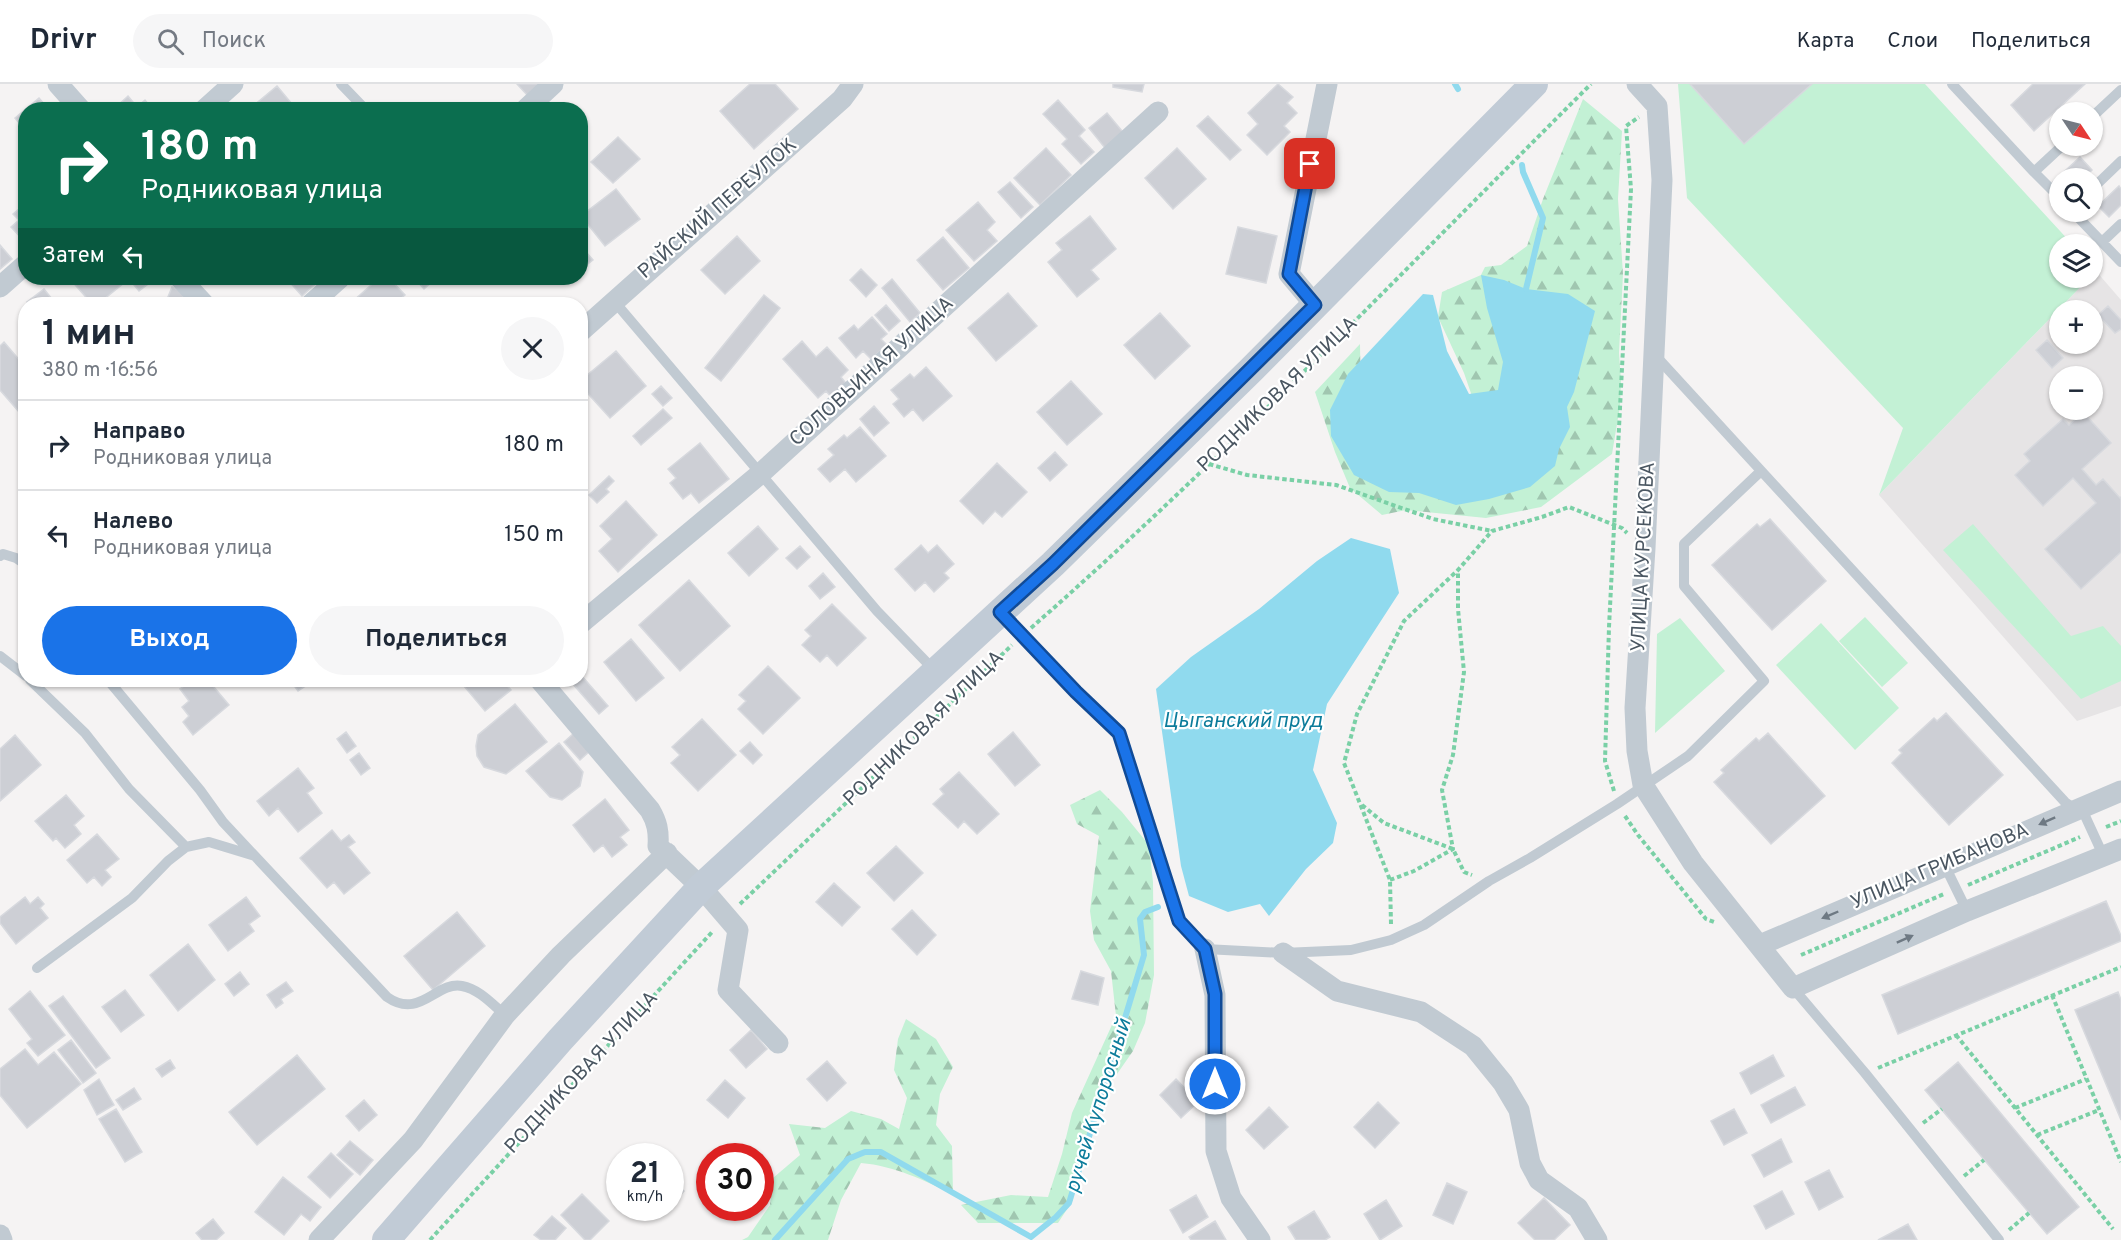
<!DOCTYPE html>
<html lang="ru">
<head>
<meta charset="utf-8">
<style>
	:root { --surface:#fff; --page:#f6f6f7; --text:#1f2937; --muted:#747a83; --line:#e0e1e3; --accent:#1a73e8 }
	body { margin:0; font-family:Overpass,sans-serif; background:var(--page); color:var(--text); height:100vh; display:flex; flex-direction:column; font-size:22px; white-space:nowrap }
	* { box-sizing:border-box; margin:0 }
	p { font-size:20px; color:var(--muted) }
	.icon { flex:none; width:33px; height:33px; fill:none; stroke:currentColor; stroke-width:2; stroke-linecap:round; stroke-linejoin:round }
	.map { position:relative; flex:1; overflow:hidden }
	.details { position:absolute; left:18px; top:213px; width:570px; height:390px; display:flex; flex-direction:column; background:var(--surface); border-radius:24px; box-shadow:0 2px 4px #0004 }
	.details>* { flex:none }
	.banner { position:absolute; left:18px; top:18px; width:570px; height:183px; border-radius:24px; box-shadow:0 2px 4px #0004; background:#0b6e4f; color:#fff; overflow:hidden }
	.needle { width:39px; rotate:125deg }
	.tools { position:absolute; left:2049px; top:18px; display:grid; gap:12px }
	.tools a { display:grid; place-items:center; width:54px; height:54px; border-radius:50%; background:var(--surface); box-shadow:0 2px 4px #0004; font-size:30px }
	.speed { position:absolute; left:606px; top:1059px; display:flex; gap:12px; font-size:30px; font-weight:700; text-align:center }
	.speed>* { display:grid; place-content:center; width:78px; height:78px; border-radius:50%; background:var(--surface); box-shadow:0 2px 4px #0004; line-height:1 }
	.speed small { font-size:15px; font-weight:400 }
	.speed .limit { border:9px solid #d22; background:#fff; color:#111 }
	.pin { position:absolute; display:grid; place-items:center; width:51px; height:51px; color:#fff; margin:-26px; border-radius:12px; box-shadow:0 3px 9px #0006 }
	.me { position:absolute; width:66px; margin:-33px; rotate:0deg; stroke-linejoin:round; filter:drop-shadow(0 0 4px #0008) }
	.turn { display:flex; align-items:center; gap:21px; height:126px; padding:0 24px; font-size:27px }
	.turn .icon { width:78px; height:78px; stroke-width:2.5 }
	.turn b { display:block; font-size:42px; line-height:51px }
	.then { display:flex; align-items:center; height:57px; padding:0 24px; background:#0003; gap:12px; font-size:22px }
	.round { display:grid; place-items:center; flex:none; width:63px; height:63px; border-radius:32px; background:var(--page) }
	.overview { display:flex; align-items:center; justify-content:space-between; height:102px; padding:0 24px }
	h1 { font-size:36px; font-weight:700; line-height:45px }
	.cta { display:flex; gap:12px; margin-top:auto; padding:12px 24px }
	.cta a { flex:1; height:69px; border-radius:36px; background:var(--accent); color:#fff; font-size:24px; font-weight:700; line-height:69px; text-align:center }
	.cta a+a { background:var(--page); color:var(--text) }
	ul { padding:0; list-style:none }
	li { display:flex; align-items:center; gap:18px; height:90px; padding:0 24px; border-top:2px solid var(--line) }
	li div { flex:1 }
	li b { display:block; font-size:22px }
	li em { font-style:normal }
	header { display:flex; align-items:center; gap:36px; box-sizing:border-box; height:84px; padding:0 30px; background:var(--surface); border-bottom:2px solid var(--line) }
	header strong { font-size:28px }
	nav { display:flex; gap:33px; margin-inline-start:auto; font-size:21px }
	.search { width:420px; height:54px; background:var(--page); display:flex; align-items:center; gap:15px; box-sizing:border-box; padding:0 21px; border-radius:33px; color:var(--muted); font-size:22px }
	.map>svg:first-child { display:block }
	.education { fill:#e6e4e5; fill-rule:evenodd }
	.green { fill:#c3f1d5 }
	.forest { fill:url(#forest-firs) }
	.water { fill:#90daee }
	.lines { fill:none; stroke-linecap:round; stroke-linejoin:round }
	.stream { stroke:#90daee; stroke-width:6 }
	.building { fill:#cdcfd5; stroke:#d7d9de; stroke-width:1.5 }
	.path { stroke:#7ad0a6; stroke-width:4; stroke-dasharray:4.5 3; stroke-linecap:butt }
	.lane { stroke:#c1cad2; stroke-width:10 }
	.street { stroke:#c1cad2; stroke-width:21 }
	.secondary { stroke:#c1cbd6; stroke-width:28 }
	.oneway { fill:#6e7983 }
	.route-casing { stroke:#114b97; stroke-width:15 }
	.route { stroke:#1a73e8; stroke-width:10 }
	.labels { text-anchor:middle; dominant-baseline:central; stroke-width:4.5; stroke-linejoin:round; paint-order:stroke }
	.street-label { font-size:20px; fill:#4a5661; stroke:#fff }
	.water-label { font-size:21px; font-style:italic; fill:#0c7c9b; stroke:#fff }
</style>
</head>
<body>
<header>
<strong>Drivr</strong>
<div class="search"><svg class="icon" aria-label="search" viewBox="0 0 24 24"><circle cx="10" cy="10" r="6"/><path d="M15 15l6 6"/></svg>Поиск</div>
<nav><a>Карта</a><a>Слои</a><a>Поделиться</a></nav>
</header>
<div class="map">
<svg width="2121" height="1156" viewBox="0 0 2121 1156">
	<defs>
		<pattern id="forest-firs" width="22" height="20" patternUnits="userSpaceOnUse" patternTransform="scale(1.5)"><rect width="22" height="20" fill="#c3f1d5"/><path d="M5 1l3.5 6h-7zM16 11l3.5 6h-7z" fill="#a0c6b0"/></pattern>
	</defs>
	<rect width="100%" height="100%" fill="#f5f3f3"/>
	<path class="education" d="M2096,187L2121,216V622L2077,637L1879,411L2089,194H2092L2093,190ZM2060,226H2092V260H2060ZM2060,292H2092V326H2060Z"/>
	<path class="green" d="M1678,0H1925L2072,160H2060V194H2089L1879,411L1903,344L1687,114Z
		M1973,440L2071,552L2103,542L2121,562V597L2081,615L1943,466Z
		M1865,533L1908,579L1882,603L1839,557Z
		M1680,534L1725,587L1655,649L1657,550Z
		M1821,539L1899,624L1855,666L1776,581Z"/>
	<path class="forest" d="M1583,15L1622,47L1618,115L1623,190L1619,269L1621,297L1620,322L1612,370L1541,423L1486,434L1406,426L1382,431L1350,404L1335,368L1315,308L1360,260L1361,316L1474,318L1464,289L1438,233L1442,208L1481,191L1485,183L1501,181L1527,162L1543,115Z
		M1100,706L1122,728L1149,761L1153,798L1154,891L1145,939L1133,967L1108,1003L1091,1038L1088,1064L1075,1091L1073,1116L1058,1139H978L961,1121L1011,1111L1048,1113L1062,1070L1072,1029L1116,932L1111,887L1094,856L1090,827L1099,752L1077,740L1070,721Z
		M906,935L936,955L953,983L940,1010L936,1041L952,1062L953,1110C923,1096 895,1082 861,1079L841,1116L828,1156H742L748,1153L770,1121L773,1094L800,1071L789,1040L825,1044L851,1027L881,1035L899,1045L907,1014L894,986L898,955Z"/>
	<path class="water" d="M1481,191L1504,196L1526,205L1568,210L1595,227L1574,308L1567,323L1570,343L1559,365L1555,382L1530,403L1489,415L1456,421L1419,409L1389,408L1354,391L1331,352L1330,326L1348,290L1423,210L1433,211L1447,267L1469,310L1498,306L1503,278L1487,224Z
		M1351,454L1390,465L1399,509L1327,620L1313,686L1337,739L1333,759L1306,785L1269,832L1260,820L1228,828L1189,812L1181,782L1156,605L1191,573L1259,525L1317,477Z"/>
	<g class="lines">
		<path class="stream" d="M1455,0L1458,5
			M1522,81L1523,88L1543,134L1526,205
			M775,1156L848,1075L865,1068H881L1031,1153L1056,1133L1069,1119L1144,871L1140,835L1145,828L1158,823"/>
	</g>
	<path class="building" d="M517,0H540L528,12Z
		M750,0H775L798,25L754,65L720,27Z
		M1113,0H1144L1142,8L1113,3Z
		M1278,0L1293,13L1287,19L1297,29L1284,42L1290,48L1267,71L1247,51L1258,40L1248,29Z
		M1690,0H1812L1744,60Z
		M2033,0H2085L2034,47L2011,21Z
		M277,2L297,26H254L252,23Z
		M128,12L137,23L145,16L153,26H118L116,23Z
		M39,14L49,26H26V47L15,34Z
		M1058,16L1085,46L1079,52L1094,68L1081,80L1062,60L1067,55L1043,30Z
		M1107,29L1127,53L1109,69L1089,44Z
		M1208,32L1241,66L1230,76L1197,42Z
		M618,53L640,75L613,99L591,78Z
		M1046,64L1071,91L1040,121L1014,94Z
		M1177,64L1206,95L1173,125L1145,94Z
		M2080,73L2092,86L2084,94H2060V105L2053,98Z
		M1010,98L1033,123L1021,134L998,108Z
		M2119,102L2121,105V121L2109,133L2098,122Z
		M616,105L640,135L605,162L581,132Z
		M978,118L995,138L987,146L997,157L974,177L946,146Z
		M26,119V159L11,143L19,136L13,130Z
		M1090,132L1116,165L1091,186L1099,195L1077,213L1048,178L1062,166L1056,159Z
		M1238,143L1277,152L1266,199L1226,190Z
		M737,152L760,177L725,210L701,186Z
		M943,153L969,184L943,206L917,176Z
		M0,161L12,175L0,185Z
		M580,161L593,176L580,186Z
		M861,185L877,201L866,213L850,196Z
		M69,194H156L139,207L129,195L98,220H92Z
		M286,194H320L321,195L302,212Z
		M379,194H389L405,211L394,220H354L352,218Z
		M414,194H436L424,205Z
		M892,195L920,229L910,238L882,204Z
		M172,203L185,209L180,220L166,218Z
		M44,205L56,220H30L27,218Z
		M1008,209L1037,242L996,277L968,244Z
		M764,211L780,224L721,297L705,284Z
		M886,221L900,237L889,247L875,231Z
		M2108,222L2121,236V245L2115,249L2098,231Z
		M1160,229L1190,262L1155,295L1124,261Z
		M872,233L887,250L881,255L887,261L871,275L863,267L856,274L839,254L854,241L858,246Z
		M2047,256L2063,274L2052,284L2036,266Z
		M802,257L816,273L827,263L848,286L841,293L848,302L833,315L826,307L818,314L783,275Z
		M4,258L21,278L26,274V336L0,306V262Z
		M616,267L646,302L610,334L580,301V297Z
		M926,283L952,312L923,337L913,325L904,333L893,320L899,315L891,306L910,290L914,294Z
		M1071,297L1102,330L1067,361L1037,328Z
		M661,302L672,314L663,322L652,310Z
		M874,322L889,339L874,352L860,335Z
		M663,325L672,334L641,361L633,352Z
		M2083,328L2111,359L2082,385L2096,401L2103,395L2120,414L2121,413V468L2081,505L2045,465L2096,419L2073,394L2043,422L2015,391L2030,377L2024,370L2063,335L2069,341Z
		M860,343L886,372L856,398L845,385L830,398L818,385L834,371L828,365L844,351L847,354Z
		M700,359L729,395L699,419L691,409L683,415L670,399L676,394L668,385Z
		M1055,368L1067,381L1050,397L1038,384Z
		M997,379L1027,408L1002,433L995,427L983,440L960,417Z
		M609,392L614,397L606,405L609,408L597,419L589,411Z
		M626,417L657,451L618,488L599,467L612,455L600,442Z
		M1770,435L1826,497L1772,546L1712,481L1757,440L1760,443Z
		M758,442L778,465L749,492L728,469Z
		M921,461L928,469L937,461L954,480L944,489L949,494L934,508L925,498L915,507L895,485Z
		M800,462L810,473L797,485L786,474Z
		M823,489L835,503L820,515L809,502Z
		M689,496L730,542L680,587L639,541Z
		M832,520L866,554L837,582L827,571L820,578L802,561L811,552L805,546Z
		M631,555L664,594L636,617L604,578Z
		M768,582L800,614L763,650L738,625L746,617L739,611Z
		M581,591L608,622L599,630L572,599L576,596H580Z
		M192,596H208L229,621L193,651L183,638L189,632L182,623L189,617L180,605Z
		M290,596H308L310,599L298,607Z
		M470,596H502L511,606L485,627L463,601Z
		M515,620L547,658L506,690L484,683L477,672L476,662L478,651Z
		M1946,629L2003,691L1949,741L1892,679L1902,669L1899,666L1934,634L1937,637Z
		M702,635L736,671L698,707L671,679L680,671L672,663Z
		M346,648L356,662L347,669L337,655Z
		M1013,648L1040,681L1015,702L988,670Z
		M574,649L590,667L580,676L564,658Z
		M1768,649L1825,712L1771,760L1714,698L1724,689L1721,686L1756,654L1759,657Z
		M15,651L41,681L0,717V665Z
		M750,658L762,671L753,680L740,667Z
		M559,659L583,688L580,702L562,716L550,713L526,687Z
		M359,669L370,684L361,691L350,676Z
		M298,684L314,704L307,709L322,729L298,748L278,724L269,732L257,717Z
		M959,688L999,730L977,750L964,737L958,744L933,720L944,710L940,705Z
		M66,711L84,732L74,741L81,750L65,764L56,754L53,757L35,737Z
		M605,715L629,746L620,753L627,761L612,773L603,761L594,768L573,741Z
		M332,746L341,757L349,751L355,758L348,763L370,789L344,810L334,798L327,804L300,774Z
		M97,750L119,775L105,786L111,793L102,802L94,793L87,799L67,776Z
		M896,762L923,789L894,817L867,789Z
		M834,799L860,823L842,842L816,818Z
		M25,813L30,820L38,813L44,820L40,824L48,834L16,860L0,839V833Z
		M246,813L260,832L249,840L254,847L228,867L209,841Z
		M2106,817L2121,852V857L1898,950L1882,911Z
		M912,826L936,851L917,871L892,845Z
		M457,828L485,862L433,906L404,872Z
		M188,860L215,896L178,927L150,891Z
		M1081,887L1104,894L1098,921L1072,915Z
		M240,888L249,900L234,912L225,900Z
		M286,898L293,907L281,915L283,919L276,924L267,911Z
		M125,906L144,931L121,948L102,923Z
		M30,907L65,951L38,972L27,959L32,955L9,925Z
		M2118,908L2121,916V1036L2075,926Z
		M63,912L110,974L96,984L49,922Z
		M751,946L767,965L746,984L730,966Z
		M71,956L96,989L83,999L58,966Z
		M25,965L38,981L54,968L81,1000L27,1044L0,1011V985Z
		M297,971L325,1005L257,1061L229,1028Z
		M1773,971L1784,992L1751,1010L1740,989Z
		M170,976L175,984L162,993L156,985Z
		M827,977L846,999L827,1017L807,995Z
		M1958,978L2079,1123L2047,1150L1925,1006Z
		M99,995L114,1021L97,1031L84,1006Z
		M1176,995L1198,1018L1181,1034L1160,1011Z
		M725,996L745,1014L728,1034L707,1016Z
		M1795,1003L1805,1021L1771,1039L1761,1021Z
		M134,1004L141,1015L123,1026L116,1016Z
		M364,1016L377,1031L359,1047L346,1032Z
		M1378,1018L1399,1039L1375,1064L1354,1043Z
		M1269,1023L1288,1043L1264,1065L1246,1046Z
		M116,1025L142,1068L125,1078L99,1035Z
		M1734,1025L1747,1049L1724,1061L1711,1037Z
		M1781,1055L1792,1078L1764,1093L1752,1071Z
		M350,1057L373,1076L360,1091L337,1071Z
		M331,1069L353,1090L330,1114L308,1093Z
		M1829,1086L1843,1113L1819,1126L1805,1098Z
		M283,1093L321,1123L310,1137L301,1130L284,1151L255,1128Z
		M670,1095L684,1107L670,1122Z
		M1447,1099L1467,1108L1453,1140L1433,1131Z
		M1782,1107L1794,1130L1766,1145L1754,1122Z
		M582,1110L609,1137L590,1156H585L561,1131Z
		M1196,1111L1208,1133L1183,1149L1170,1126Z
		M1544,1114L1570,1141L1554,1156H1535L1518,1139Z
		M1386,1116L1402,1142L1380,1156L1364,1130Z
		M650,1124H669L659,1133Z
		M1314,1127L1330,1153L1325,1156H1296L1288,1143Z
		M552,1132L566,1144L555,1156H541L534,1151Z
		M213,1135L224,1149L216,1156H202L196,1149Z
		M1215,1137L1226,1156H1191L1189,1153Z
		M1908,1140L1917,1156H1878Z"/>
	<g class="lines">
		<path class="path" d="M1209,380L1247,391L1336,401L1433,435L1492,447
			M1031,544C1227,372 1407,183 1591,0
			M1614,707L1605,677L1609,543L1631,105L1626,42L1639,33
			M1362,721L1384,739L1453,765L1464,788L1472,791
			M1625,732L1638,751L1706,835L1714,838
			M2106,743L2121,737
			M1390,796L1414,787L1453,765L1442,706L1453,671L1464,588L1458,525V486
			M1968,801L2080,753
			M740,820L1012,561
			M1391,840L1390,796L1344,679L1357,630L1404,537L1458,486L1492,447L1542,433L1569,423L1622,444L1627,449
			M1801,871L1944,810
			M2052,911L2121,1078
			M1956,951L2113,1145
			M1878,984L2121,883
			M2015,1024L2086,995
			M1923,1039L1942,1025
			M2037,1051L2099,1026
			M1964,1092L1984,1076
			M2009,1146L2029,1129
			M430,1156L713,847"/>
		<path class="lane" d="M341,0L366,26
			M1952,0L2034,88
			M2092,33L2121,6
			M2092,105L2121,77
			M2060,114L2034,88L2062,62
			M2073,128L2121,178
			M2102,158L2121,140
			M614,217L877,527L935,587
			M1654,270L2065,718L2075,725
			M0,472L3,470L16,474L26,481
			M1000,528L1076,608L1119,649L1179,837L1205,865L1283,869L1351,866L1391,856L1424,841L1489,797L1530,774L1617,720L1688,672L1764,597L1684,502V460L1761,387
			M0,572L26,592
			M30,596L85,649L129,705L186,763
			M108,596L200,706L223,738L387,913C420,936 436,897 462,902C479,905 493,921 505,931
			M2081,723L2103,771
			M1945,782L1967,827
			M37,884L132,814L168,777L186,763L209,758L255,772
			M1793,904L1865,989L1999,1156"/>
		<path class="street" d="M58,0L81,26
			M1637,0L1657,22L1662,96L1645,464L1635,624L1637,667L1643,701L1693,779L1793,904L1967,827L2121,765
			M204,26L233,0
			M525,26L553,0
			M180,194L204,220
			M0,203L26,180
			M311,220L340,194
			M1315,221L1289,190L1327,0
			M580,248L842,15L853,0
			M580,540L760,390L1158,28
			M540,596L650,726C657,738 659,747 658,762L701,803L738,846L728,906L778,959
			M1760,861L2121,707
			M1205,865L1215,911L1216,1067L1231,1114L1260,1156
			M1283,869L1337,907L1421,928L1473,962L1503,999L1519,1026L1530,1079L1539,1096L1578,1124L1597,1156
			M0,1151L2,1156
			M319,1156L413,1056L505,931L561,871L667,769"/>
		<path class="secondary" d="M386,1156L560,956L701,803L1053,480L1251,286L1534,0"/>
	</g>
	<defs><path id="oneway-solid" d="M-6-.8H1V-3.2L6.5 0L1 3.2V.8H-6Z" transform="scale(1.5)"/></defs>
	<g class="oneway">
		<use href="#oneway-solid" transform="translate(2047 737) rotate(156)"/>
		<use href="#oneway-solid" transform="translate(1830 831) rotate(157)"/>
		<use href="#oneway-solid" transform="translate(1905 855) rotate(-24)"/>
	</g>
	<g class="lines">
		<defs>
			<path id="route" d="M1215,1000V910L1205,865L1179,837L1119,649L1076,608L1000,528L1053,480L1315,221L1289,190L1310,80"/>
		</defs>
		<use href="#route" class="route-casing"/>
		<use href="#route" class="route"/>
	</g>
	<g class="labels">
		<g class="street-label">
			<text transform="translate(718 125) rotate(-41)">РАЙСКИЙ ПЕРЕУЛОК</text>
			<text transform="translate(872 288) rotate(-42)">СОЛОВЬИНАЯ УЛИЦА</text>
			<text transform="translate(1278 311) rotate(-44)">РОДНИКОВАЯ УЛИЦА</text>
			<text transform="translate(1644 473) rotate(-87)">УЛИЦА КУРСЕКОВА</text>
			<text transform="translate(924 645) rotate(-44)">РОДНИКОВАЯ УЛИЦА</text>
			<text transform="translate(1940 783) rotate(-23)">УЛИЦА ГРИБАНОВА</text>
			<text transform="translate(582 989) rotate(-47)">РОДНИКОВАЯ УЛИЦА</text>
		</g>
		<g class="water-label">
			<text x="1243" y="637">Цыганский пруд</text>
			<text transform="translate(1099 1022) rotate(-73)">ручей Купоросный</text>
		</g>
	</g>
</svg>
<div class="tools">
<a><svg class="needle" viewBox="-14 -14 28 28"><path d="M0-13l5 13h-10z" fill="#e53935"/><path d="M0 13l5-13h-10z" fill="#747a83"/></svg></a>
<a><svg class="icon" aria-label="search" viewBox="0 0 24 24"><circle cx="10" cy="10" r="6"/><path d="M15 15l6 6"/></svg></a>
<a><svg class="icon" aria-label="layers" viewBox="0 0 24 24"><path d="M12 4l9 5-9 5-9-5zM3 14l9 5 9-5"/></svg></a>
<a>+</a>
<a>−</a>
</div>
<div class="speed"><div>21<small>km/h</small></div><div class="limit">30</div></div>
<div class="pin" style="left:1310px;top:80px;background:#d93025"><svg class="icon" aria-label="arrive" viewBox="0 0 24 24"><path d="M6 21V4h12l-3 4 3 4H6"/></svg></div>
<svg class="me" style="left:1215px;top:1000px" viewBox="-20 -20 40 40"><circle r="17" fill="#1a73e8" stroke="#fff" stroke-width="3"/><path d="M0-11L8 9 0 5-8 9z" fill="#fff"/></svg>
<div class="banner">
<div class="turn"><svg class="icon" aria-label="right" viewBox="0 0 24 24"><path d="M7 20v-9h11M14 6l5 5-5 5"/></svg><div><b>180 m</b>Родниковая улица</div></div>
<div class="then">Затем<svg class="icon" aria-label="left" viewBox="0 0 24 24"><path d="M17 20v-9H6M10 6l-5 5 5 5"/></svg></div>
</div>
<section class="details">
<div class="overview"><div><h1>1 мин</h1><p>380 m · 16:56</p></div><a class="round"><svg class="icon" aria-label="close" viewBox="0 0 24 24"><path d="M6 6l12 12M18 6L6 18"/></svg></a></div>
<ul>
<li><svg class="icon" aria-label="right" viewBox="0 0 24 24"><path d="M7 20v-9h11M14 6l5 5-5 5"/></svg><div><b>Направо</b><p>Родниковая улица</p></div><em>180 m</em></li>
<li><svg class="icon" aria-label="left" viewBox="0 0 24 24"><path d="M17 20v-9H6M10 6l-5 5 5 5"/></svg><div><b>Налево</b><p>Родниковая улица</p></div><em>150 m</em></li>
</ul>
<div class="cta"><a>Выход</a><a>Поделиться</a></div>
</section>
</div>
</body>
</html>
